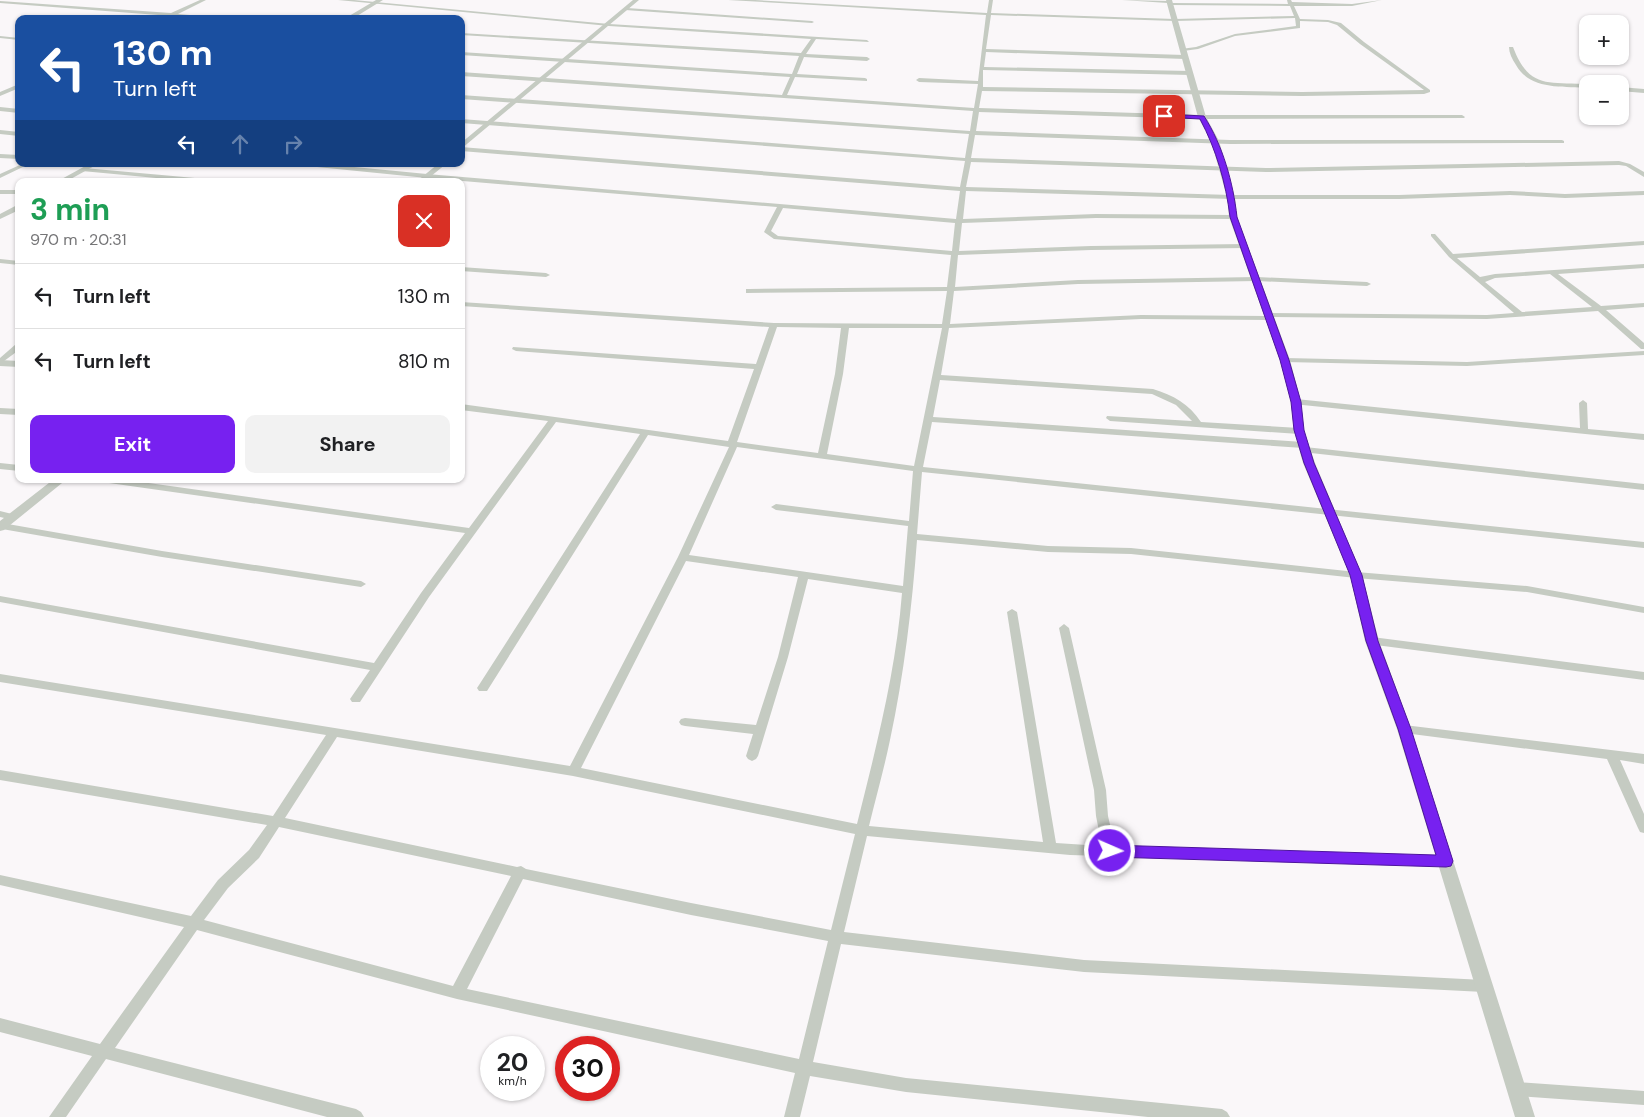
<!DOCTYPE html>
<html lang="en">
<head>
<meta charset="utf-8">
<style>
	:root { --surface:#fff; --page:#f2f2f2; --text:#202124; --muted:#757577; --line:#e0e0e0; --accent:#7721f0 }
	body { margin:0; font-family:"DM Sans",sans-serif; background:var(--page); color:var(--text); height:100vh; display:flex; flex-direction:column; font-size:19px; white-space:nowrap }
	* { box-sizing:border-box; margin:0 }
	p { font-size:16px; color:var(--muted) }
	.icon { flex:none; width:28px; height:28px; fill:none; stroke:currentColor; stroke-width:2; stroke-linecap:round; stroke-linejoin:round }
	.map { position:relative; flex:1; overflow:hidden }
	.drawer { position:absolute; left:15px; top:178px; width:450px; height:305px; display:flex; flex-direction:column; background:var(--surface); border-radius:10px; box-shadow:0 1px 4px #0004 }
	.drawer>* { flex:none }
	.hud { position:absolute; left:15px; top:15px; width:450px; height:152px; border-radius:10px; box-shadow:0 1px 4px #0004; background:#1a4fa0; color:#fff; overflow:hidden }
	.controls { position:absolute; left:1579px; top:15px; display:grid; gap:10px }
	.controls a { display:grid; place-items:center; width:50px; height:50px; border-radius:10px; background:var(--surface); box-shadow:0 1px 4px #0004; font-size:25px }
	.speed { position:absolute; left:480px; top:1036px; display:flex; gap:10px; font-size:25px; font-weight:700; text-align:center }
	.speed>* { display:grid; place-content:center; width:65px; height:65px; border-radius:50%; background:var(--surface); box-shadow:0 1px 4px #0004; line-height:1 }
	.speed small { font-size:12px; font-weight:400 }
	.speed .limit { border:8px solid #d22; background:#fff; color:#111 }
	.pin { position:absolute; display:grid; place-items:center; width:42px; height:42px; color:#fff; margin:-21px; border-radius:10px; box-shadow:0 2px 8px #0006 }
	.me { position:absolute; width:55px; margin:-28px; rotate:92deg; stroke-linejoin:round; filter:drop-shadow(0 0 4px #0008) }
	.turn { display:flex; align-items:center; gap:18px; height:105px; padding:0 15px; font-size:22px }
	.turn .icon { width:65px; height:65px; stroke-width:2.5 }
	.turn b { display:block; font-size:35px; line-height:42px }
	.lanes { display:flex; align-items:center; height:48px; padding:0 15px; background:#0003; justify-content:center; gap:25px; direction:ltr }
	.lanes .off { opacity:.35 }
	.round { display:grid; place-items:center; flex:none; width:52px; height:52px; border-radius:10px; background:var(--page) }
	.summary { display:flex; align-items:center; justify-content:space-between; height:85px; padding:0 15px }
	h1 { font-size:30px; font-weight:700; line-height:38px; color:#1e9e55 }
	.button { display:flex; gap:10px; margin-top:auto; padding:10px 15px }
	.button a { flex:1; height:58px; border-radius:10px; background:var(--accent); color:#fff; font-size:20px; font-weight:700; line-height:58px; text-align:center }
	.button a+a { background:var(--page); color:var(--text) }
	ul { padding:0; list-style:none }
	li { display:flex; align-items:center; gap:15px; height:65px; padding:0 15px; border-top:1px solid var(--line) }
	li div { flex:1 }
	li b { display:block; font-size:19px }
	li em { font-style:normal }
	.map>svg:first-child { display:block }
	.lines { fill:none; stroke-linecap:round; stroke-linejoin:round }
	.minor { fill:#c5cbc2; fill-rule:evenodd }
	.tertiary { fill:#c5cbc2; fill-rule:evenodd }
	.route { fill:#7721f0; stroke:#4d159c }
</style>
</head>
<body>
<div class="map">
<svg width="1644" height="1117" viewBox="0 0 1644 1117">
	<rect width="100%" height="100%" fill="#faf7f9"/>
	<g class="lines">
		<path class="minor" d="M200,0H206L178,14L235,19H211L0,3V1L171,13Z
			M338,0H354L609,24L867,40L869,42L816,39L806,54L867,57L870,59L867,61L804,57L797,74L865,78L867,79V81L795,77L787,95L974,108L978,84L919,82L916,80L919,78L978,81L986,15L728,0H755L987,13L989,0H993L991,13L1175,19L1294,16L1290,6L1170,5L1168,3L1122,0L1170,1L1172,3L1288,4L1287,0H1291L1292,2L1352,4L1382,0L1352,6H1294L1300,19L1328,20L1341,23L1364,42L1430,90V92L1424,94L1302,96L982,91L979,108L1202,115H1462L1465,117L1464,118L1202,119L979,112L976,131L1230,140H1562L1564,141V143L1230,144L975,135L971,158L1266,168L1619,161L1630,164L1644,172V177L1626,166L1619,165L1266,172L971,162L966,187L1231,195H1399L1510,191L1565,194L1644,191V195L1565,198L1510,195L1399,199H1231L966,191L963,219L1096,214L1233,215L1236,217L1233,219L1096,218L962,223L959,251L1091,246L1245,244L1248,246L1245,248L1091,250L958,255L955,287L1078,280L1257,277L1367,282L1371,284L1367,286L1257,281L1078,284L954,291L950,324L1141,315L1266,316V313H1269L1487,315L1514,313L1449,257L1431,236V234H1435L1453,254L1644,241V245L1457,258L1480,277L1495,274L1644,264V268L1558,274L1601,306L1644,303V307L1606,310L1644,343V349H1641L1598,311L1487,319L1273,317V320H1270L1141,319L949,328L941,375L1153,389C1173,395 1189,404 1201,422L1299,428L1303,431L1299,434L1110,421L1106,418L1107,416L1192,421L1176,405L1152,394L940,380L933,417L1303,442L1307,445L1303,448L932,422L923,467L1644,542V548L922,472L917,534L1048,546L1131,548L1356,572L1527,586L1644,607V613L1527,592L1356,578L1131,554L1048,552L917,540C912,607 904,675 890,740C884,769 876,797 869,826L1043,842L1007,612L1012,609L1017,612L1056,843L1102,846L1096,816L1094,790L1059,628L1064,624L1069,628L1106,790L1108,816L1115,846L1445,856L1450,857L1452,861L1450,865L1445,866L1070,855L867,836L844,932L1084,960L1484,980L1489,981L1491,986L1489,991L1484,992L1084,972L841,944L813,1062L906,1078L1222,1109L1227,1112L1230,1117H1148L906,1092L810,1076L800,1117H784L795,1073L457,999L197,930L115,1048L356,1109L361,1112L364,1117H327L106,1059L66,1117H49L92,1056L0,1032V1018L100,1044L184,927L0,885V875L191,916L218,880L249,850L267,825L0,780V770L273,816L326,735L0,682V674L570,766L678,557L729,447L648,435L487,691H479L477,688L479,685L640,434L556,422L429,597L360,702H352L350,699L370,670L0,602V596L374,663L421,593L465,533L102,482L98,479H120L469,528L548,421L461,410V404L728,441L754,369L516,351L512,349L513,347L756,364L769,327L461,306V302L774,323L942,324L947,291L746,293V289H749L947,287L951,255L774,239L764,232L777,207L427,178L307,166L304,164H323L427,174L956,219L960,191L461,151V147L960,187L965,161L461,123V119L965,158L969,134L461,99V95L970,131L973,111L461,76V72L782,95L790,77L461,55V52L792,74L799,56L461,35V33L801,53L811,39L609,26ZM991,15L1175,21L1295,18L1296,26L1235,34L1196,47L1181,49L1183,51L1198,49L1235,36L1300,28V21L1328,22L1337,25L1360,44L1424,90L1302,92L983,87V70L1190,75L1193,73L1190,71L984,67L986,52L1185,59L1188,57L1185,55L986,49ZM783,208L955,223L952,251L778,236L771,231ZM1550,274L1592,307L1522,312L1485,282L1495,278ZM777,327L841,328L835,374L818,453L737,442ZM849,328H942L914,466L827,454L843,374ZM737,447L913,471L909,521L776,504L771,507L776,510L908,526L903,586L689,555ZM686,561L798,577L778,657L756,725L685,718L681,719L679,722L681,725L685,726L753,734L746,756L748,759L752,761L756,759L758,756L788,657L808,579L902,593C896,671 876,748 857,824L581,768ZM337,737L573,776L855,834L831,930L691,903L526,869L521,866L517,867L285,818ZM279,827L511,876L453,986L204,920L228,888L259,858ZM523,879L691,915L828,941L799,1059L467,989Z
			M627,8L812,21L814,22L812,23L625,10Z
			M0,36L19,38V40L0,38Z
			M1509,47H1513C1529,89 1548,82 1588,84V88C1562,86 1530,90 1516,65C1512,59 1509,53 1509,47Z
			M19,84V88L0,96V92Z
			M1620,87L1644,89V93L1620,91Z
			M0,107L19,109V113L0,111Z
			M0,130L19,132V136L0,134Z
			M0,154L19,155V159L0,158Z
			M22,164H29L0,178V174Z
			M84,168L206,179L209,181H188L82,171L81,170Z
			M0,190H19V194H0Z
			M0,259L19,261V265L0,263Z
			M461,267L546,273L550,275L546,277L461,271Z
			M16,344H19V350L0,364V358Z
			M1644,351V355L1467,366L1285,362L1281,360L1285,358L1467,362Z
			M1296,399L1580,428L1579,403L1583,400L1587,403L1588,429L1644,434V440L1293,404V400Z
			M0,408L19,409V415L0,414Z
			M1305,447L1644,484V490L1302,452L1301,450Z
			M0,463L19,465V471L0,469Z
			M0,511L16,515L18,517L13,520L0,517Z
			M2,523L162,551L361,581L366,584L361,587L162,557L2,529L0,528V524Z
			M1372,637L1644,672V680L1368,644L1367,641L1368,638Z
			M1404,725L1644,754V764L1620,760L1644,814V833L1640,832L1638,828L1607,759L1404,733L1400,732L1398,729L1400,726Z
			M1517,1082L1644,1091V1105L1517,1096L1512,1094L1509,1089L1512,1084Z"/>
		<path class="tertiary" d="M376,0H383L352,19H344Z
			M633,0H639L461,149V143Z
			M1166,0H1172L1206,117L1219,141L1235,197L1237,217L1290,360L1301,402L1304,431L1315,463L1362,575L1379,641L1411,729L1535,1117H1515L1397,729L1365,641L1350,575L1303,463L1294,431L1291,402L1280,360L1229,217L1227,197L1211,141L1198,117Z
			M89,164H98L67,181H58Z
			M438,164H446L425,181H417Z
			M19,204V210L0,219V214Z
			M0,360L19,361V367L0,366Z
			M54,479H67L4,530L0,531V521Z"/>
	</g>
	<path class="route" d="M1164,114L1204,116C1223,146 1233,182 1237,217L1289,360L1301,402L1304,430L1314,463L1362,575L1378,641L1411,729L1453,861L1451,866L1446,867L1110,857L1104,856L1102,851L1104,847L1110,845L1436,855L1398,729L1366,641L1350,575L1304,463L1294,430L1291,402L1280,360L1230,217C1226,183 1216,149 1200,119L1162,117V115Z"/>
</svg>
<div class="controls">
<a>+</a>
<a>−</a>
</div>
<div class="speed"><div>20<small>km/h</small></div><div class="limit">30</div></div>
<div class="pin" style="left:1164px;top:116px;background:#d93025"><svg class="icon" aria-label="arrive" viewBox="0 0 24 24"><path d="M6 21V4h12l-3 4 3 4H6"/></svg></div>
<svg class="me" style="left:1110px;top:851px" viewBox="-20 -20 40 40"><circle r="17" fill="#7721f0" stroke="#fff" stroke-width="3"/><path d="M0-11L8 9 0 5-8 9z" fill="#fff"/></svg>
<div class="hud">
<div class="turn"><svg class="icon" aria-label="left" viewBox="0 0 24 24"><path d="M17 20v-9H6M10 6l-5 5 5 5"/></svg><div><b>130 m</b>Turn left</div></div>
<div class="lanes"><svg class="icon" aria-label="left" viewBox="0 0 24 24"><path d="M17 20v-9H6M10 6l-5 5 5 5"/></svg><svg class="icon off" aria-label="ahead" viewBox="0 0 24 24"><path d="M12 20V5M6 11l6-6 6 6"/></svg><svg class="icon off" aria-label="right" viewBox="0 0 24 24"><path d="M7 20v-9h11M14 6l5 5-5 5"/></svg></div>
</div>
<section class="drawer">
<div class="summary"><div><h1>3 min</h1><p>970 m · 20:31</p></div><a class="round" style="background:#d93025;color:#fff"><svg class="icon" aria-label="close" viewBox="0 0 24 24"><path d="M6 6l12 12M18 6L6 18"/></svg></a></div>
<ul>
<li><svg class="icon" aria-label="left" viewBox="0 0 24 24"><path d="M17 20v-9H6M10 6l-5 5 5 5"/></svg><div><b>Turn left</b></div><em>130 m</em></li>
<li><svg class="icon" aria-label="left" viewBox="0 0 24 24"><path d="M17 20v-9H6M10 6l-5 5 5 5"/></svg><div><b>Turn left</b></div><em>810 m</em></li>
</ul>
<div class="button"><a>Exit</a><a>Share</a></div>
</section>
</div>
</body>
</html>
